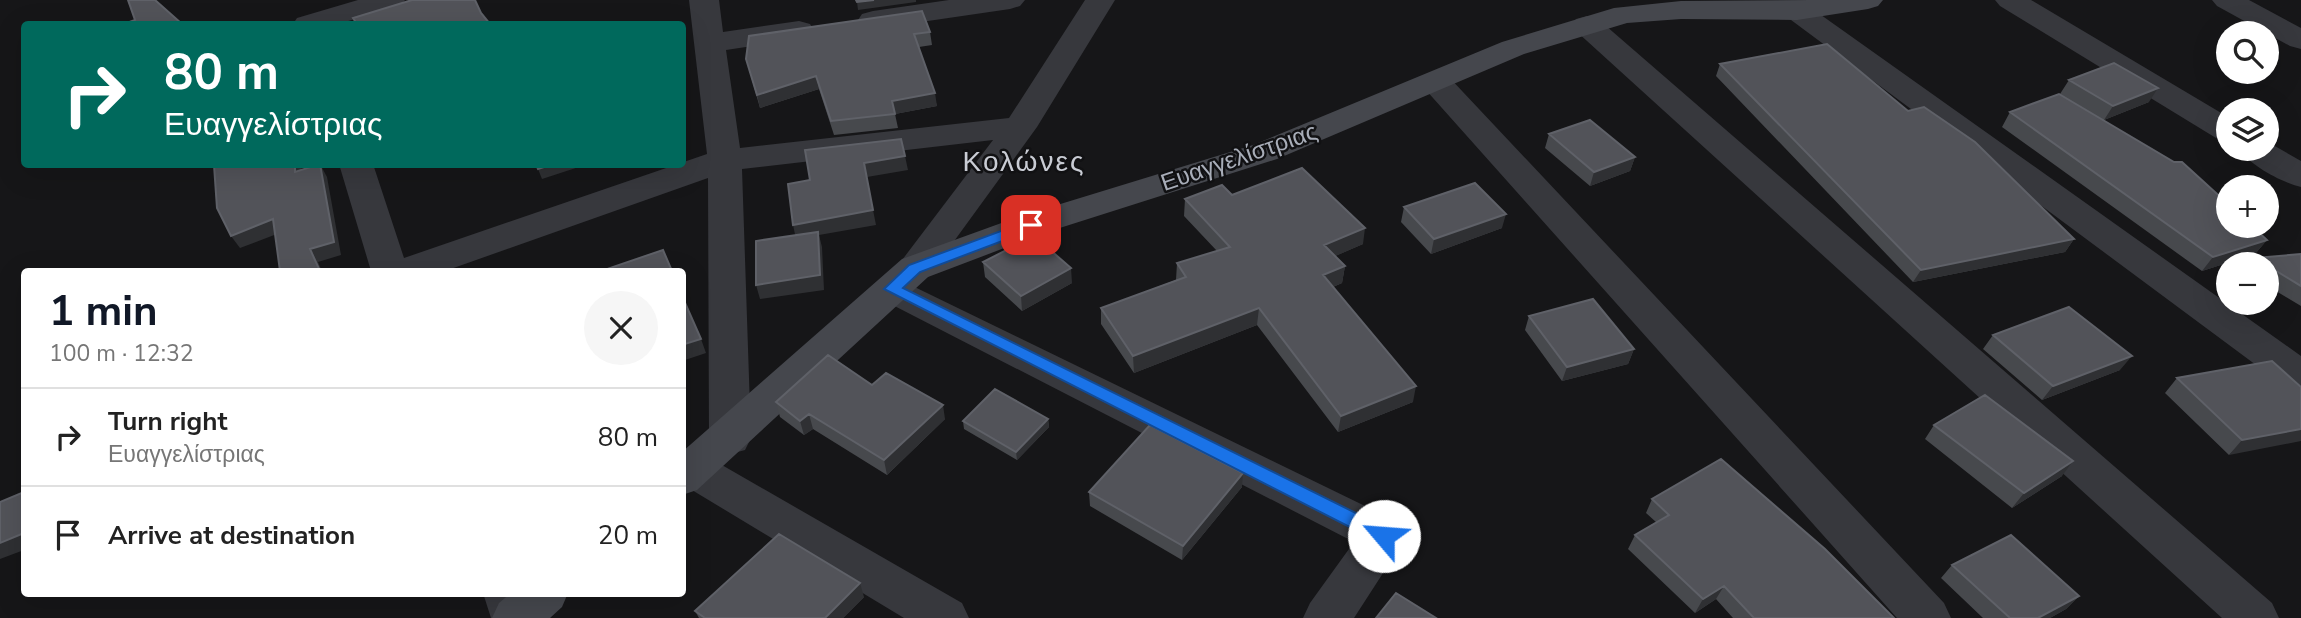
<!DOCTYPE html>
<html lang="en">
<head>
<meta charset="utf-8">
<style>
	:root { --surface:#fff; --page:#f6f6f6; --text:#222; --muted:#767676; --line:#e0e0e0; --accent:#111827 }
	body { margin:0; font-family:"Nunito Sans",sans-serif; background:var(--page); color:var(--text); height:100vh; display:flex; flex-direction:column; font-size:26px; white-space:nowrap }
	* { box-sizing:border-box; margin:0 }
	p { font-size:23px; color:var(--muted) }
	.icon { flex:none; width:38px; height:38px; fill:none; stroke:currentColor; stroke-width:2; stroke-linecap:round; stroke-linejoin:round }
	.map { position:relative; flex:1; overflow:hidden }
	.side { position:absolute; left:21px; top:268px; width:665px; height:329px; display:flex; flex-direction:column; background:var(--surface); border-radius:7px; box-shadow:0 7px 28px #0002 }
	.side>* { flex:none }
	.guide { position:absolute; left:21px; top:21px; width:665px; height:147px; border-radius:7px; box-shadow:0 7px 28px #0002; background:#00695c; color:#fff; overflow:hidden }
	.controls { position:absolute; left:2216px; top:21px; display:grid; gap:14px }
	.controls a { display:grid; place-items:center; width:63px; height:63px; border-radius:50%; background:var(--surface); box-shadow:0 7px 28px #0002; font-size:35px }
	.pin { position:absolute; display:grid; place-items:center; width:60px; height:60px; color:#fff; margin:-30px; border-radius:14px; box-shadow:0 4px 10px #0006 }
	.me { position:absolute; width:77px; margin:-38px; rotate:297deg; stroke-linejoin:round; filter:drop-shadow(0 0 5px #0008) }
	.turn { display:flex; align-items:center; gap:24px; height:147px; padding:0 28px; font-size:32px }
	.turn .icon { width:91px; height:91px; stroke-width:2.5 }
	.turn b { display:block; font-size:49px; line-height:60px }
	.round { display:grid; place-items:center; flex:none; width:74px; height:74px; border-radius:37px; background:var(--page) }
	.overview { display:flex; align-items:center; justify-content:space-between; height:119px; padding:0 28px }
	h1 { font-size:42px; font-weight:700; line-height:52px; color:var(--accent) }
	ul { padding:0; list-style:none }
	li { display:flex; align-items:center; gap:21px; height:98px; padding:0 28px; border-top:2px solid var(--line) }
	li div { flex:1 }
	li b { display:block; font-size:26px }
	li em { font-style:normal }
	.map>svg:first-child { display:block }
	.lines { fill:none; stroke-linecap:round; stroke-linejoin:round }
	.street { fill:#37383d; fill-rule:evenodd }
	.secondary { fill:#45474d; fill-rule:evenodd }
	.wall { fill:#47494d }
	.shaded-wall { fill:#2f3033 }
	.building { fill:#525359; stroke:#5f6168; stroke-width:2 }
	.route { fill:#1a73e8; stroke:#114b97; stroke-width:2 }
	.labels { text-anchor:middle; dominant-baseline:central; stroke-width:5; stroke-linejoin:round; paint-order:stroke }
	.street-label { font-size:24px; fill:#a8adb8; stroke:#111113 }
	.quarter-label { font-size:28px; letter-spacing:2px; fill:#c9ccd4; stroke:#111113 }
</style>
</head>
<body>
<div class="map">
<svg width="2301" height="618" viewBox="0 0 2301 618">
	<rect width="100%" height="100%" fill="#161618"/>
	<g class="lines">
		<path class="street" d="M358,0H405L400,6L338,24H293L297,18Z
			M689,0H719L723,32L799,21L810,24L814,30L810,36L799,39L726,50L740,148L1009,118L1085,0H1115L1037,127L928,277L915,281L902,277L896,268L993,140L742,169L751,438L745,450L730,454L715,450L709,438L708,178L445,271H371L339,164H373L404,258L707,154Z
			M949,0H1025L1020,6L1010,9L873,29L862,26L858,20L862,14L873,11Z
			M1995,0H2031L2228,117V141L2216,138L2000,6Z
			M2212,0H2249L2301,28V49L2290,46L2217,6Z
			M1797,2L1807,5L2301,356V392L2287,388L1787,17L1782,11L1787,5Z
			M1587,16L1598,19L2272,603L2279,618H2222L1576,31L1572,25L1576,19Z
			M1436,73L1447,75L1944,603L1951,618H1897L1425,89L1420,82L1425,75Z
			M2266,141L2301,161V187C2281,182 2251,166 2239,149H2266Z
			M892,276L1400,523L1407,536L1354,618H1303L1310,603L1354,542L879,298L873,289L879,280Z
			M693,452L708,457L962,603L969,618H904L682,484V455Z
			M483,593H530L539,618H491Z"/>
		<path class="secondary" d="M1811,0H1883L1878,6L1868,9L1797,20L1681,19L1627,23L1524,54L1277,159L1044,233L928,277L697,490L682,495V452L902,259L1018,217L1253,145L1502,42L1614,8L1681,1Z
			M511,593H568L562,607L550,618H492L499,603Z"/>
	</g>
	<path class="wall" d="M930,32L932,45L919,47L937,106L895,114L898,128L834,135L819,89L760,108L746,59L749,36Z
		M1720,64L1908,111L2074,239L2065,252L1913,282L1716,76Z
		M2069,80L2149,102L2104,120L2267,240L2255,254L2202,271L2002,127L2010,112L2060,94Z
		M1549,134L1635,157L1630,171L1590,186L1545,148Z
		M1232,195L1363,244L1335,256L1345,266L1342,283L1333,287L1413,402L1338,432L1257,325L1134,373L1101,324V308L1176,280L1177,263L1217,251L1184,216L1185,199Z
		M1404,207L1502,228L1431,254L1401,222Z
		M2301,254V306L2266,285V264H2250L2255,258Z
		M983,262L1072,283L1022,311L985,277Z
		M1529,316L1634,349L1628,364L1562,381L1525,330Z
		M1993,335L2120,370L2042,400L1983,349Z
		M2177,378L2301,387L2229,455L2165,393Z
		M872,385L945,419L887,475L813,429L804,435L780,417L776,402Z
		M1048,419L1049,427L1017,460L964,429L963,421Z
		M1934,425L2062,476L2012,508L1925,439Z
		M1242,487L1182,560L1090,506L1089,492Z
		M1652,499L1894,618H1733L1716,599L1695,613L1628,549L1635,535L1656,522L1646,513Z
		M1952,565L2079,596L2066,609L2050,618H1983L1941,578Z
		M864,597L843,618H699L695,611Z"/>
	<path class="shaded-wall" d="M874,0H916V2L858,10L857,2Z
		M816,76L819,89L760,108L757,95Z
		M2158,88L2149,102L2104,120L2113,106Z
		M935,93L937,106L895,114L892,101Z
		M905,156L908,170L867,177L864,163Z
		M1635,157L1630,171L1590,186L1594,172Z
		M295,164H301L303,184L295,172Z
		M320,164L327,177L341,255L318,262L322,271H320L310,249Z
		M553,164H584L585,165L542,179L538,169Z
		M873,210L876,225L819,235L822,247L824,290L760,299L756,285L796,239L793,225Z
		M1506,214L1502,228L1431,254L1434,239Z
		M273,219L282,232L240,248L231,236Z
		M1365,228L1363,244L1322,262L1324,245Z
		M2074,239L2065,252L1913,282L1921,270Z
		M2267,240L2255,254L2202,271L2213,257Z
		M1345,266L1342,283L1321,292L1323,275Z
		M1071,268L1072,283L1022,311L1021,296Z
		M1259,308L1257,325L1134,373L1133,356Z
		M701,339L706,353L682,361V345Z
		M1634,349L1628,364L1562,381L1567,367Z
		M2132,356L2120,370L2042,400L2053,386Z
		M1416,386L1413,402L1338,432L1341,416Z
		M943,405L945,419L887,475L884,460Z
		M809,414L813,429L804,435L800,421Z
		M1048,419L1049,427L1017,460L1016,452Z
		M2301,429V441L2229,455L2242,440Z
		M2073,461L2062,476L2012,508L2024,493Z
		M1243,473L1242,487L1182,560L1183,546Z
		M24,533V550L0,559V543Z
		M860,583L864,597L843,618H825Z
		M1724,586L1716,599L1695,613L1703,599Z
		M2079,596L2066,609L2050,618H2038Z"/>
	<path class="building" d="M128,0H155L182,24H124L135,20Z
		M412,0H475L481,13L490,24H357L353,18Z
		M856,0H874L857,2Z
		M922,11L930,32L914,34L935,93L892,101L895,114L831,121L816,76L757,95L746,59L749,36Z
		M1827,44L1908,111L1924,107L1975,142L2074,239L1921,270L1720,64Z
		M2114,63L2158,88L2113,106L2069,80Z
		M2059,94L2174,162H2182L2228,204V226H2252L2267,240L2213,257L2010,112Z
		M1590,120L1635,157L1594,172L1549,134Z
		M901,139L905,156L864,163L873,210L793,225L788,184L810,180L805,150Z
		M218,164H295V172L320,164L334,242L310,249L320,271H280L273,219L231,236L217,208L214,165Z
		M536,164H553L538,169Z
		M1302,168L1365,228L1324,245L1345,266L1323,275L1416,386L1341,416L1259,308L1133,356L1101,308L1186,277L1177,263L1230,247L1185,199L1222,185L1232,195Z
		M1475,183L1506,214L1434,239L1404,207Z
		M818,232L820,275L756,285V241Z
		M1034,236L1071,268L1021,296L983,262Z
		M663,250L672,271H608L607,269Z
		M2301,254V286L2255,258Z
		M682,296L701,339L682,345Z
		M1593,299L1634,349L1567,367L1529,316Z
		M2069,307L2132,356L2053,386L1993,335Z
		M828,355L872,385L886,373L943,405L884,460L809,414L800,421L776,402Z
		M2272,361L2301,387V429L2242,440L2177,378Z
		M995,389L1048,419L1016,452L963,421Z
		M1985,395L2073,461L2024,493L1934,425Z
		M1150,425L1243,473L1183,546L1089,492Z
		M1721,459L1825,549L1894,618H1754L1724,586L1703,599L1635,535L1669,515L1652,499Z
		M24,492V533L0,543V502Z
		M779,534L860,583L825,618H705L695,611Z
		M2011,535L2079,596L2038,618H2010L1952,565Z
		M1396,593L1436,618H1376Z"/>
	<path class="route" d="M1031,220L1037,221V228L920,272L903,288L1390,530L1393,536L1390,541H1377L884,289L909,265Z"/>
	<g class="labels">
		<g class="street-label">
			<text transform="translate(1239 157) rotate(-19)">Ευαγγελίστριας</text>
		</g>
		<g class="quarter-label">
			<text x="1024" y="162">Κολώνες</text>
		</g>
	</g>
</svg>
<div class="controls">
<a><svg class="icon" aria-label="search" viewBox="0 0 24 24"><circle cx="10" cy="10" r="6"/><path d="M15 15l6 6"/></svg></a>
<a><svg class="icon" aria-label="layers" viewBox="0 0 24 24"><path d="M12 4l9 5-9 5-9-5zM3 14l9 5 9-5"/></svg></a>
<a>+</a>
<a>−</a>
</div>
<div class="pin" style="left:1031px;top:225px;background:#d93025"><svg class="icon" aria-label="arrive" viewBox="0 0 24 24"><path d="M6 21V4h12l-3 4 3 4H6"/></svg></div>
<svg class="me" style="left:1384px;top:536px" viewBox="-20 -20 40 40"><circle r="19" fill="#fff"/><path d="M0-13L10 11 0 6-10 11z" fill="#1a73e8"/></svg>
<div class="guide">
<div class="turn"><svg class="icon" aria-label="right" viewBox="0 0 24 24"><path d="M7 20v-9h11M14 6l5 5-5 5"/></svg><div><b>80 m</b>Ευαγγελίστριας</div></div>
</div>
<section class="side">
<div class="overview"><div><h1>1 min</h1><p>100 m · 12:32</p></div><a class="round"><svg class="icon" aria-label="close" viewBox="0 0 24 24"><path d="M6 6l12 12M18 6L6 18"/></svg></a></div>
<ul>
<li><svg class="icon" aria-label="right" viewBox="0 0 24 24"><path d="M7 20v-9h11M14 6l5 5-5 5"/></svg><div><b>Turn right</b><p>Ευαγγελίστριας</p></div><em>80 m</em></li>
<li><svg class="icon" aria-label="arrive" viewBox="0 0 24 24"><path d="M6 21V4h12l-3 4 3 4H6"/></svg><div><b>Arrive at destination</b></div><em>20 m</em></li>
</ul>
</section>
</div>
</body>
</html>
